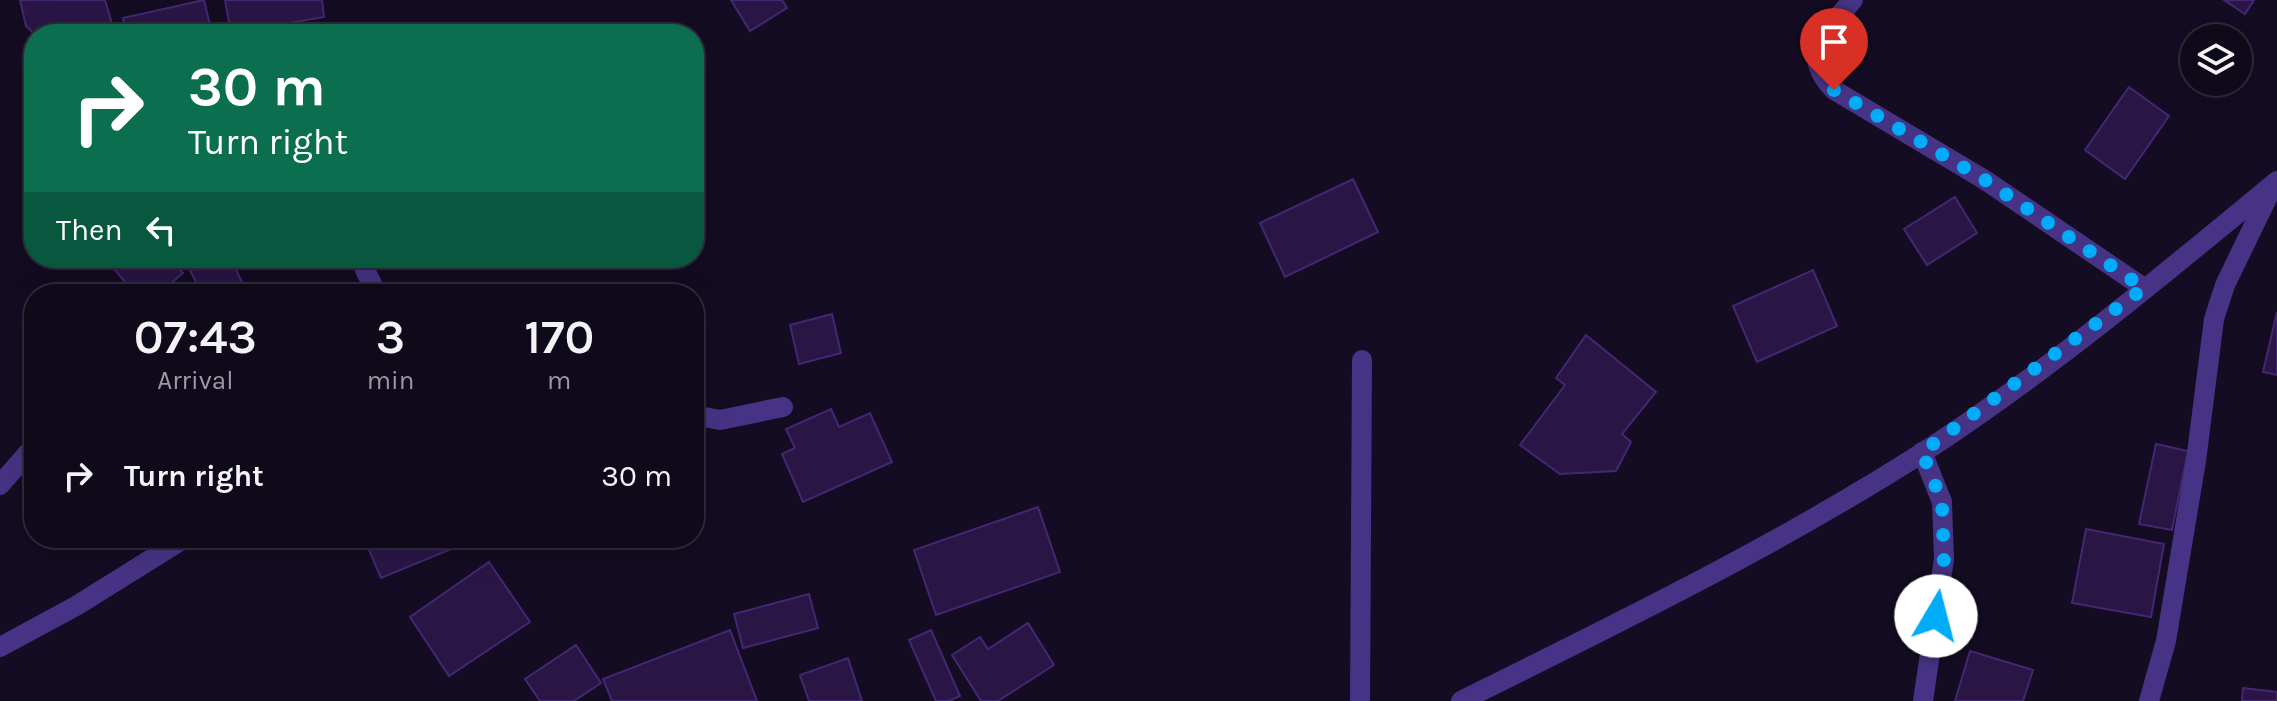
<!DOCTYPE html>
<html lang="en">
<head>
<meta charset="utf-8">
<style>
	:root { --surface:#0f091a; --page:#1d1727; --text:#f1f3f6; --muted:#9b9aa2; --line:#2f2a39 }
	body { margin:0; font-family:Karla,sans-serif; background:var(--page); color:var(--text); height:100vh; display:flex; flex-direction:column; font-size:30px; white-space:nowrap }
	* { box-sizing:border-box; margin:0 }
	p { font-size:26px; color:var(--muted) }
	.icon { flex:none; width:44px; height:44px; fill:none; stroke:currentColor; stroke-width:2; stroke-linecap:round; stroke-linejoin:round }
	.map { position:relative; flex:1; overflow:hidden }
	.details { position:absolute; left:24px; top:284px; width:680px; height:264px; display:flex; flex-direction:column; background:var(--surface); border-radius:32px; box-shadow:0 8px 32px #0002,0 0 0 2px var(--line) }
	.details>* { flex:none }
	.hud { position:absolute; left:24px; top:24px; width:680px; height:244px; border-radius:32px; box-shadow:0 8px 32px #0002,0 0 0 2px var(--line); background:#0b6e4f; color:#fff; overflow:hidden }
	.fabs { position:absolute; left:2180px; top:24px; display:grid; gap:16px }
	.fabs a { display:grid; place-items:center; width:72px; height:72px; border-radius:50%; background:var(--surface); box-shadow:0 8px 32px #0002,0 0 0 2px var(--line); font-size:40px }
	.pin { position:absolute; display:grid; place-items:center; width:68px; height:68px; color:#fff; margin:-82px -34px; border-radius:50% 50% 50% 0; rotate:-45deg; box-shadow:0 0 8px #0007 }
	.pin .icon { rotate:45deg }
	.me { position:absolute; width:88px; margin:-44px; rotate:8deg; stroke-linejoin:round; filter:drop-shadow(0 0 6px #0008) }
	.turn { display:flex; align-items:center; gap:28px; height:168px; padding:0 32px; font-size:36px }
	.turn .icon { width:104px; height:104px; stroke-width:2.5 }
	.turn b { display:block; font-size:56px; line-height:68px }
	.then { display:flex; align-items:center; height:76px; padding:0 32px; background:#0003; gap:16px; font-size:30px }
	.eta { display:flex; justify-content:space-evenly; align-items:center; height:136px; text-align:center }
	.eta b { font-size:48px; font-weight:600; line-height:56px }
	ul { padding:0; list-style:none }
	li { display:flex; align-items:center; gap:24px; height:112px; padding:0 32px }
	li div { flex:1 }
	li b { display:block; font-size:30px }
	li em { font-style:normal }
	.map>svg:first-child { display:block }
	.building { fill:#291645; stroke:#452673; stroke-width:2 }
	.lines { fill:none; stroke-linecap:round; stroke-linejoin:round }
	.street { stroke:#473385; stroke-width:20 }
	.route { stroke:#00acf8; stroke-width:14; stroke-dasharray:0 25.2 }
</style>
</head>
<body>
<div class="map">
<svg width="2277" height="701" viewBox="0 0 2277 701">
	<rect width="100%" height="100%" fill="#140c22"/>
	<path class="building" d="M20,0H105L113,27L90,34H34L26,26Z
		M204,0L212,34H126L123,18Z
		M225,0H322L324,17L231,33Z
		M731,0H782L787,8L750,31Z
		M2224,0H2254L2245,14Z
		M2129,87L2169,116L2125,179L2085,150Z
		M1353,179L1378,232L1285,277L1260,223Z
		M1955,197L1977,233L1927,265L1904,229Z
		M105,258H170L183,273L158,294H135Z
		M188,258H230L248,294H202L185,260Z
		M1813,270L1837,326L1757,362L1733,306Z
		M2277,312V375L2263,372Z
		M832,314L841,353L799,364L790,325Z
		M1586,335L1656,392L1622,434L1631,442L1616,471L1560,474L1520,445L1565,385L1556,378Z
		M831,409L839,427L870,413L892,462L803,502L782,454L795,448L786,429Z
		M2156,444L2188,451L2172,530L2139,524Z
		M1038,507L1060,572L936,615L914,550Z
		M2086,529L2164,544L2151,617L2072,603Z
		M364,538H458L461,545L381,578Z
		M489,562L530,622L449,676L410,617Z
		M809,594L818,628L743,648L734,614Z
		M1028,623L1054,665L998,701H981L952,655L980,637L988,649Z
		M730,630L757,701H612L603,679Z
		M931,630L960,696L949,701H936L909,640Z
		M576,645L601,683L574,701H540L525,679Z
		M1970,651L2033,670L2023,701H1955Z
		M848,658L862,701H809L800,675Z
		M2243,688L2277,692V701H2242Z"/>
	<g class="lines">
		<path class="street" d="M1853,0C1826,31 1798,53 1834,90L1985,180L2144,288
			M365,270L377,294
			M694,415L720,420L783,407
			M1922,452L1942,502L1944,559L1923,701
			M0,485L34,446
			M0,647L76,606L185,538
			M1360,701L1362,360
			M1461,701C1622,621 1785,542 1936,444C2055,365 2167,272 2277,181
			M2149,701L2166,641L2196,461L2214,319L2225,285L2271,190"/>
	</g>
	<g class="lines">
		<path class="route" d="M1834,90L1985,180L2144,288L1922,452L1942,502L1944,559L1936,616"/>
	</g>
</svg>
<div class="fabs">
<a><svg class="icon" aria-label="layers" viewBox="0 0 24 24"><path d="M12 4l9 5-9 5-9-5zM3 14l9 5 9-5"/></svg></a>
</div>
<div class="pin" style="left:1834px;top:90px;background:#d93025"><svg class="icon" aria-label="arrive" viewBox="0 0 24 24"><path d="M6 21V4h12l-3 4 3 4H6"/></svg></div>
<svg class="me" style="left:1936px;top:616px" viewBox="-20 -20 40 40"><circle r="19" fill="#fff"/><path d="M0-13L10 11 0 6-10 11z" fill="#00acf8"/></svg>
<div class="hud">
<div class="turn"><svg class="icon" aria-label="right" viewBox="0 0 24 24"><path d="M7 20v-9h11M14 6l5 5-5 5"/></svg><div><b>30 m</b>Turn right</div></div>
<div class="then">Then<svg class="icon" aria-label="left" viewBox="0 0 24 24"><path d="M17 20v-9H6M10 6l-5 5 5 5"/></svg></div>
</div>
<section class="details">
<div class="eta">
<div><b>07:43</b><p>Arrival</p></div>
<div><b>3</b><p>min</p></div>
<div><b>170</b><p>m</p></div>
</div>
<ul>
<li><svg class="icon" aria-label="right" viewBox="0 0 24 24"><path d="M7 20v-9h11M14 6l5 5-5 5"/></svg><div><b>Turn right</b></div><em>30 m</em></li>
</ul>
</section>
</div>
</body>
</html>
